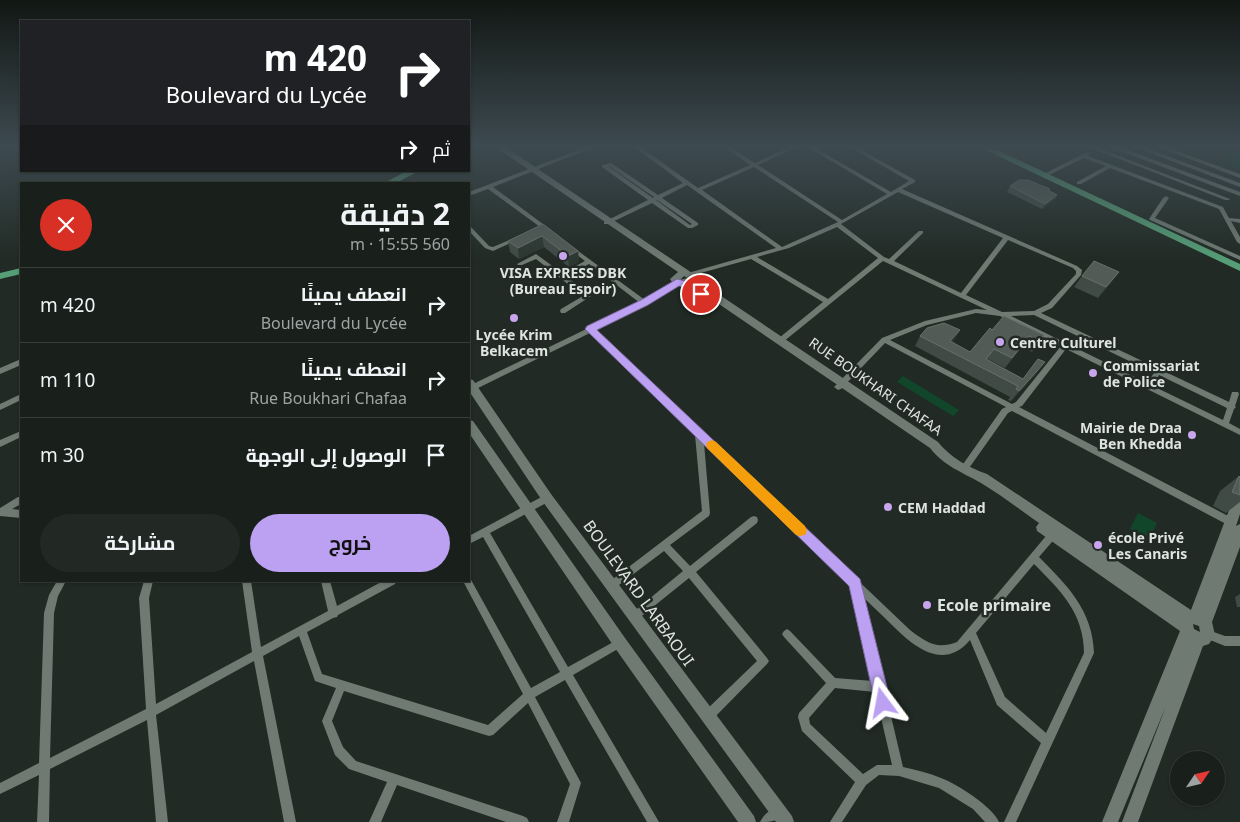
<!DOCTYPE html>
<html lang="ar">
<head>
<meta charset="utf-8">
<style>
	:root { --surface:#19201b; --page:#222824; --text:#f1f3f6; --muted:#9fa3a3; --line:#373e3a; --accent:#bca0f2 }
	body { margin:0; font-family:"Noto Sans",Cairo,sans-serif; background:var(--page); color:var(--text); direction:rtl; height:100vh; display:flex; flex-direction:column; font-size:19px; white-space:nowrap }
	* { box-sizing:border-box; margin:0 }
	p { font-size:16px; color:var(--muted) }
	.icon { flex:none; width:28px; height:28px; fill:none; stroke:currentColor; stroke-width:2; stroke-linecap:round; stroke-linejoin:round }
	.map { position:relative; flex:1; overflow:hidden; direction:ltr }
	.drawer { position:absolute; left:20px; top:182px; width:450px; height:400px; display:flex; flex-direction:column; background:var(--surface); border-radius:0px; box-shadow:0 1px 4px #0004,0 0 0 1px var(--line); direction:rtl }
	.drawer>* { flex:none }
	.banner { position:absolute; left:20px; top:20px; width:450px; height:152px; border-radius:0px; box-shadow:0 1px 4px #0004,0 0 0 1px var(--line); direction:rtl; background:#202124; color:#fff; overflow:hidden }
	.needle { width:32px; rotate:55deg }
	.tools { position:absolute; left:1170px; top:751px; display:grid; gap:10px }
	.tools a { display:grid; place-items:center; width:55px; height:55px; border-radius:50%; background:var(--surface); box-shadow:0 1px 4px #0004,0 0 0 1px var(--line); font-size:25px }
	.pin { position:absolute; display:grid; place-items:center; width:42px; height:42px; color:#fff; margin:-21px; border:2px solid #fff; border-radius:50%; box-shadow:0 1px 5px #0007 }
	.me { position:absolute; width:55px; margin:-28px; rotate:347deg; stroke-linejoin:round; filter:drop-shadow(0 0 4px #0008) }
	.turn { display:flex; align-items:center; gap:18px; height:105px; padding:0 20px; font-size:22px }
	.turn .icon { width:65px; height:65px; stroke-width:2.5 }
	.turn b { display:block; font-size:35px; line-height:42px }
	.then { display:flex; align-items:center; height:48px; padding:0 20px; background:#0003; gap:10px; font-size:19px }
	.round { display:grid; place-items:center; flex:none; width:52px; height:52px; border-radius:26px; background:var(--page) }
	.headline { display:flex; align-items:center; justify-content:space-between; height:85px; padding:0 20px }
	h1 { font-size:30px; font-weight:700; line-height:38px }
	.action { display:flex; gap:10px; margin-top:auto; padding:10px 20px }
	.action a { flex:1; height:58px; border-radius:30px; background:var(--accent); color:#111; font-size:20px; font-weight:700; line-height:58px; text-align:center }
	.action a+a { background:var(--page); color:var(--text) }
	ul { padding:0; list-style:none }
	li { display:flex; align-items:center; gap:15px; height:75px; padding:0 20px; border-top:1px solid var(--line) }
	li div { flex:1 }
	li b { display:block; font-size:19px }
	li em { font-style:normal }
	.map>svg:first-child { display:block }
	.green { fill:#11462b }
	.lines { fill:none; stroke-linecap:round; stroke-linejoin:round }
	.street { fill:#6f7a73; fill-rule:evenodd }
	.secondary { fill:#6f7a73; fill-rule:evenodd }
	.primary { fill:#559e77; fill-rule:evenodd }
	.wall { fill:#414b45 }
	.shaded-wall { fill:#2d3731 }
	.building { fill:#525b55; stroke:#68706b }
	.route { fill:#bca0f2; stroke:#7a689d }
	.slow { fill:#f59e0b }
	.poi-dot { fill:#c9a5ee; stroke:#212a24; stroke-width:2 }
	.labels { text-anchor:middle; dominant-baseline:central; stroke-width:5; stroke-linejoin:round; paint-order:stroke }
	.poi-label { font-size:14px; font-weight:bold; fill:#dee4e0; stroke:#212a24; text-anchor:start }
	.street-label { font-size:14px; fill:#dee4e0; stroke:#212a24 }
	.near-street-label { font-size:16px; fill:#dee4e0; stroke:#212a24 }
	.near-poi-label { font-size:16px; font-weight:bold; fill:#dee4e0; stroke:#212a24; text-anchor:start }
</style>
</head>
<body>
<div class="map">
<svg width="1240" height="822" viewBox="0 0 1240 822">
	<rect width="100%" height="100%" fill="#212a24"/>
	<path class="green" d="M1218,146L1240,147V170L1235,168Z
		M903,376L959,410L953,416L897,382Z
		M1138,513L1157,523L1149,540L1130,529Z"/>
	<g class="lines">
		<path class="street" d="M589,146H597L493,187L551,230V232H547L488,189L469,196V192Z
			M633,146H639L698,188L750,165L723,146H729L755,163L792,146H799L758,165L842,220L887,194L806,146H812L891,192L909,181L848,146H854L915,180V182L902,189L1077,266L1082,270L1081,275L1052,308L1041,313L1229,402L1232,392H1238L1239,394L1235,406L1236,407L1234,409L1229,423L1240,429V435L1066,349L1022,406L1019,407L1234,519L1235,522L1234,525L1231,526L1228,525L1012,411L1008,413L967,471L964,472L961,471L960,469L961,467L1002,409L1006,407L885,343L841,389L838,390L834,387L882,338L925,321L976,309L987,310L883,261L783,342H779L778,340L779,338L823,302L751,259L690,276L688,275V273L776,248L687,185L662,198L698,223V225L692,228H688L652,203L608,224H604V222L648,200L602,167V165L611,163L658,195L683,183ZM608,166H609L654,197L653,198ZM754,167L838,222L782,247L702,190ZM898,192L1003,238L961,293L894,261L923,233V231H919L889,259L884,257L841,224ZM656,200H657L692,224L690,225ZM837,227L878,258L828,299L757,257L789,248ZM1008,240L1073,268L1076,271V274L1048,304L1034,311L1002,312L966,295ZM976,313L1000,316L1061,346L1016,402L1012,404L890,340L927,325ZM1034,315L1154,373L1147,383L1011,316ZM1159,375L1227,408L1223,420L1153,386Z
			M1086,146H1093L1230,199L1229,200H1225Z
			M1112,146H1117L1240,192V196L1112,148Z
			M1132,146H1140L1240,183V187Z
			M1155,146H1163L1240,174V178Z
			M1085,153H1089L1090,154L1088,156L1223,207L1229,218L1240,219V223L1231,221L1240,237V244L1237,242L1219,209L1110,168L1081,184H1077V182L1106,166L1084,158L1045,177L1040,176Z
			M1166,196L1169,198L1155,218L1240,256V260L1150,220L1149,219L1163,198Z
			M469,226L471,227L489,246L493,247L514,238L516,237L519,239L493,251L485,248L469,231Z
			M570,245L645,300L675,282H679V284L647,305L595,330L910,630C926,642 936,650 957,642L1051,530L1054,529L1057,530L1058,533L1057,536L1039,557C1067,585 1093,611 1094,653L1016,822H1004L1041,743L997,705L970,640C943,672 913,646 891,624C882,615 872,606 863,597L903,767C916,770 929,773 941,778C956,783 993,807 999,822H985L973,809L939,788L899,776L879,775L866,785L842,822H830L855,782L802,731L798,717L799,713L826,683L784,637L782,634L784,631L787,629L790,631L835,678L873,681L851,585L704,443L710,513L709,516L670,545L690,566L751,517L754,516L757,517L758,520L757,523L696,572L767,658L769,661L767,664L712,720L708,721L704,720L703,716L704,712L757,661L689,578L638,619L635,621L632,619L630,616L632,613L683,571L664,551L615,588L612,589L609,588L607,585L609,582L702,511L695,435L590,333L474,390H469V386L640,303L589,264L566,276L591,296L565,313H561L560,311L561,309L583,296L536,259L522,265H518L517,264L536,254L562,273L585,261L568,248V246ZM1034,564C1060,590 1084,613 1084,653L1046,733L1005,697L976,633ZM835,688L875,692L892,765H877L863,774L810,724L809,718Z
			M21,359V365L0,374V368Z
			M21,394V400L0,410V404Z
			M21,431V437L0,447V440Z
			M547,494L550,495L551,498L550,501L490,533L568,667L617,640L620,638L623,640L625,643L623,646L573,675L659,822H647L565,680L535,697L581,783L569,822H557L570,784L528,703L493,735L489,736L344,691L332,721L343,747L356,761L523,816L527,818L529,822H506L397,785L381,822H369L387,782L349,769L335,755L322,721L336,688L315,681L299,636L263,656L296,822H284L254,661L156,715L168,822H156L147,720L50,769L49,822H37L39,775L0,794V783L39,763L44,613L49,595L57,581H66L58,596L54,613L50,758L146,709L139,598L144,581H153L149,598L156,704L252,652L242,581H251L261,647L328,611L321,581H330L337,606L383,581H396L395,584L338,615L337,617L333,618L307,632L322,674L488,725L523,694L463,581H469V577L470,578L531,688L560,672L483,537L469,544V536Z
			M18,497H21V504L12,509L21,510V518L0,516V508Z
			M1208,630L1225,636H1240V646H1225L1205,638L1203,635L1205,632Z
			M778,806L782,808L784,812C779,822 770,822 760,822C763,815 771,809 778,806Z"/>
		<path class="secondary" d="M494,146H504L695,275L696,279L938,442C950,457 969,468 987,474L1191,610L1234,497L1236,493L1240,492V514L1236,526L1240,524V547L1212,622L1215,635L1209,644L1203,646L1138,822H1122L1166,706L1118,822H1102L1180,631L1037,531L1036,527L1039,523C1019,509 1001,495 981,483C962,472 944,466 930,448L691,285L686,287L674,285L670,279L678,272ZM684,276L687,278L680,280ZM1193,624L1199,626L1200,632L1194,629Z
			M469,379L473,380L551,494L792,816L794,822H776L543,502L469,391Z
			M469,420L473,421L625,638L754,816L756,822H738L615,648L469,433Z"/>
		<path class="primary" d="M977,146H989L1240,264V271Z
			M407,171H419L394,184H382Z
			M21,268V274L0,279V273Z"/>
	</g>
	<path class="wall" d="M1010,186L1049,191L1057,195L1054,200L1042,209L1007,192Z
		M543,224L578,251L579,262L569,267L544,247L519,259L510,252L508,241Z
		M1082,276L1111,283L1098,298L1074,287Z
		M992,330L1044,335L1032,352L1022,347L1005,368L988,359L987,360L1023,379L1037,373L1011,401L1008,400L1010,397L915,346L920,336L954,341L952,343L970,352Z
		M1239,476L1240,477V502L1226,513L1213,506L1220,491Z
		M1240,594V607H1237L1235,597Z"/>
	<path class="shaded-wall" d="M1057,195L1054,200L1042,209L1045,204Z
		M542,236L544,247L519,259L518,248Z
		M578,251L579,262L569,267L568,256Z
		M1119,272L1111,283L1098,298L1106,287Z
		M960,330L954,341L947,349L950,341Z
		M1029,336L1022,347L1005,368L1012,358Z
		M1045,362L1037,373L1011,401L1019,391Z"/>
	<path class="building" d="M1019,180H1028L1050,189L1048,190L1057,195L1045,204L1010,186Z
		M543,224L578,251L568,256L542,236L518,248L508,241Z
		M1094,261L1119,272L1106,287L1082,276Z
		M1004,316L1044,335L1039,341L1029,336L1012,358L994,349L986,359L1023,379L1038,359L1045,362L1019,391L1016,389L1018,386L920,336L927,328L944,323L960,330L950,341L970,352L990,328L992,330Z
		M1239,476L1240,477V495L1232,492Z"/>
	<linearGradient id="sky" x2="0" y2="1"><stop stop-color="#121714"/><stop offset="0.56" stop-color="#3d4a50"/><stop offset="1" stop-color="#3d4a50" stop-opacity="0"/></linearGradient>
	<rect width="1240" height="261" fill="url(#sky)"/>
	<path class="route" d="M677,279L689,282L706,294L701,297C693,295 687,287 679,286L648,305L597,330L860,579L891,703L888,709L883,711L878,709L875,703L849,586L585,329L587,326L641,300Z"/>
	<path class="slow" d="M712,440L716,442L805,526L807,531L805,535L800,536L796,535L707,448L706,445L707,442Z"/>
	<g class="poi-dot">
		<circle cx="563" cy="256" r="5"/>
		<circle cx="514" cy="318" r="5"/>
		<circle cx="1000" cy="342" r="5"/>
		<circle cx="1093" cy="373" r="5"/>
		<circle cx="1192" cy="435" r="5"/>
		<circle cx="888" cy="507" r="5"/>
		<circle cx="1098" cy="545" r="5"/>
		<circle cx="927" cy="605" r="5"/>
	</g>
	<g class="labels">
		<g class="poi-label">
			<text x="563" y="272" text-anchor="middle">VISA EXPRESS DBK<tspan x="563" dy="16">(Bureau Espoir)</tspan></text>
			<text x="514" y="334" text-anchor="middle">Lycée Krim<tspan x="514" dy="16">Belkacem</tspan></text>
			<text x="1010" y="342">Centre Culturel</text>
			<text x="1103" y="365">Commissariat<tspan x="1103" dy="16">de Police</tspan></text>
			<text x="1182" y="427" text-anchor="end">Mairie de Draa<tspan x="1182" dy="16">Ben Khedda</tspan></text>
			<text x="898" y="507">CEM Haddad</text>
			<text x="1108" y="537">école Privé<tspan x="1108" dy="16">Les Canaris</tspan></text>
		</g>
		<g class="street-label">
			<text transform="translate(876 386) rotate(35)">RUE BOUKHARI CHAFAA</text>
		</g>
		<g class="near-street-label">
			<text transform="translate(639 593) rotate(54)">BOULEVARD LARBAOUI</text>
		</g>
		<g class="near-poi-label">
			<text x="937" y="605">Ecole primaire</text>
		</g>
	</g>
</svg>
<div class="tools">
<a><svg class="needle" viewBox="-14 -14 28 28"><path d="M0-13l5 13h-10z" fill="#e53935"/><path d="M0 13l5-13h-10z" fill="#9fa3a3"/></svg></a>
</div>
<div class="pin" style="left:701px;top:294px;background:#d93025"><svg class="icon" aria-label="arrive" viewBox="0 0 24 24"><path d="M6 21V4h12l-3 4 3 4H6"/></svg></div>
<svg class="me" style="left:883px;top:703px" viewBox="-20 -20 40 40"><path d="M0-17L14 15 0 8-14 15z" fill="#bca0f2" stroke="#fff" stroke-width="4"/></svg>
<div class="banner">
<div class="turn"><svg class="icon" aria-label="right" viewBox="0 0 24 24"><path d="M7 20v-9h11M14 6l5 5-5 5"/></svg><div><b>420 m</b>Boulevard du Lycée</div></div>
<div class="then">ثم<svg class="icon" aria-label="right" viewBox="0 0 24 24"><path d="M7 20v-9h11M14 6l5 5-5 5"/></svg></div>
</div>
<section class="drawer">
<div class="headline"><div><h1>2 دقيقة</h1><p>560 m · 15:55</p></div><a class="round" style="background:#d93025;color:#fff"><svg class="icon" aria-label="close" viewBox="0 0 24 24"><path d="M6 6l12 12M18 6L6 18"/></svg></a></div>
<ul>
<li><svg class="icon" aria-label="right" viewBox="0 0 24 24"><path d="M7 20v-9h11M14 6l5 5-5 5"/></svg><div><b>انعطف يمينًا</b><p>Boulevard du Lycée</p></div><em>420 m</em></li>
<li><svg class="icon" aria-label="right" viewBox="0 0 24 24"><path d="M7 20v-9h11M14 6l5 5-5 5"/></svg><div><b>انعطف يمينًا</b><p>Rue Boukhari Chafaa</p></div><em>110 m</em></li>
<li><svg class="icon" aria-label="arrive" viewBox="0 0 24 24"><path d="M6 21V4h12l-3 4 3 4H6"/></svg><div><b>الوصول إلى الوجهة</b></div><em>30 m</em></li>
</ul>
<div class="action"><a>خروج</a><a>مشاركة</a></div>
</section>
</div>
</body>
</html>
